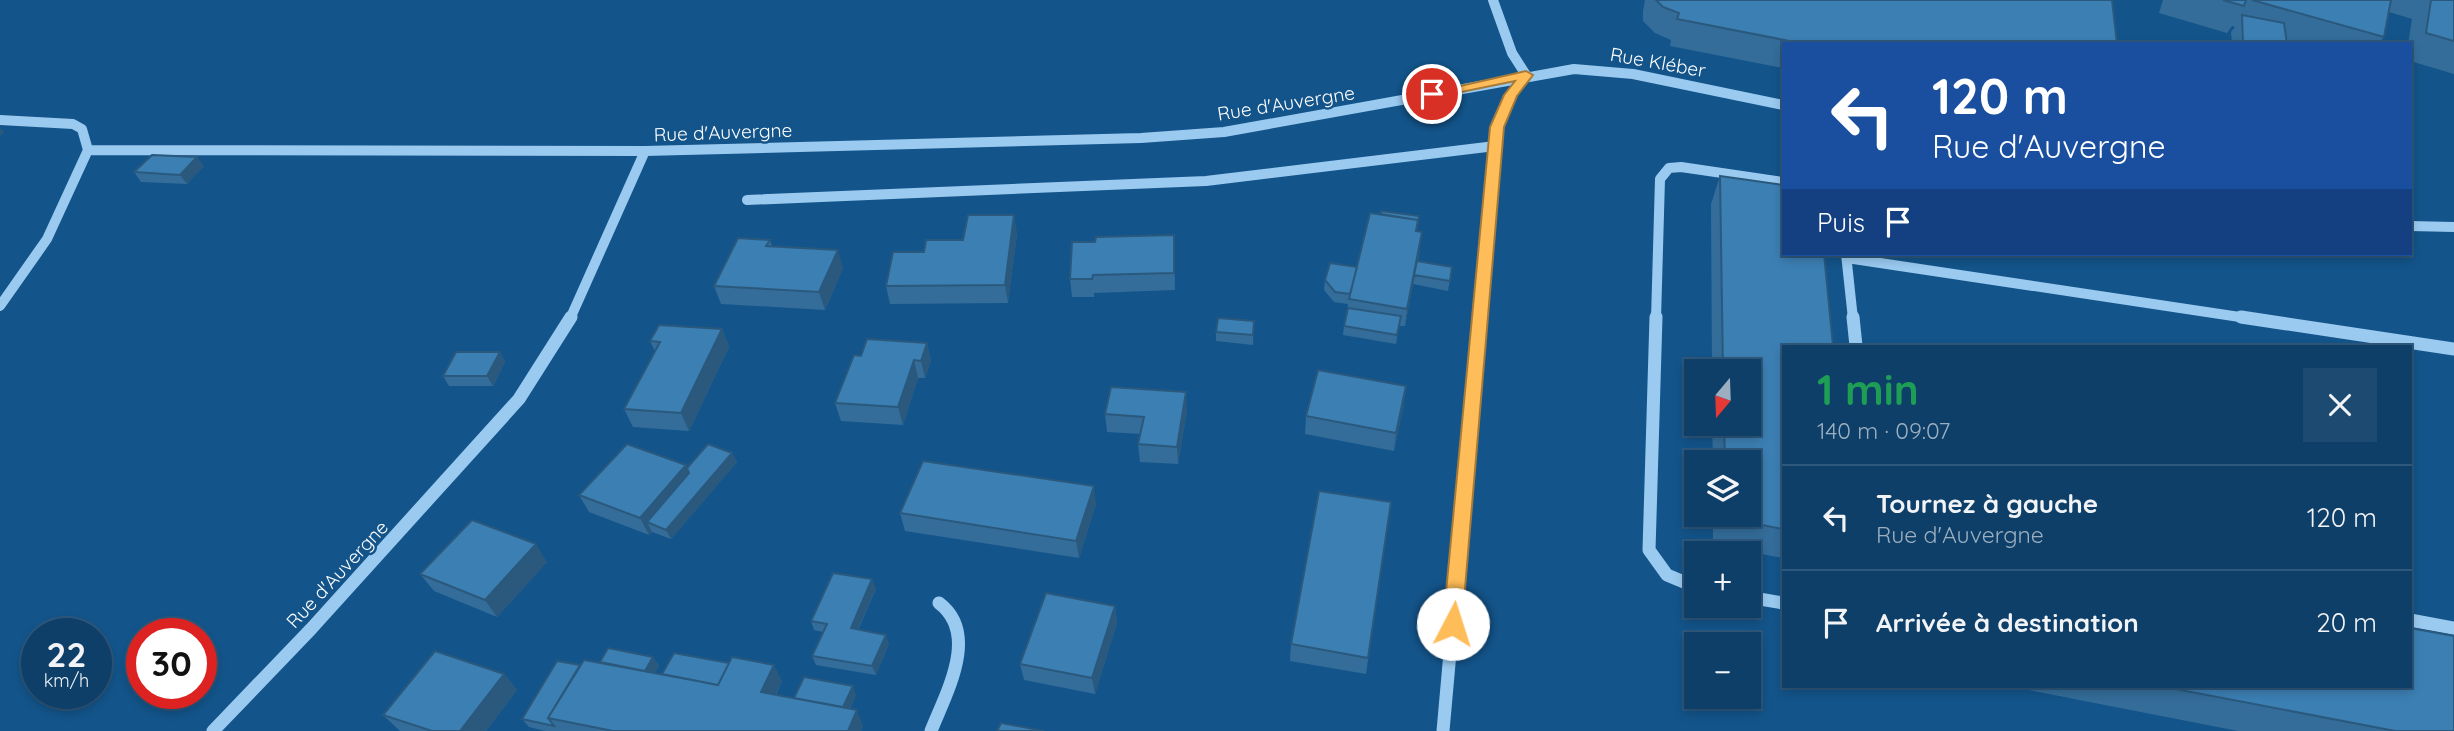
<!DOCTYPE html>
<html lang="fr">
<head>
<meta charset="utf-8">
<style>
	:root { --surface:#0e3f68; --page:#1c4a71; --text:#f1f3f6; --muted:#9bafc0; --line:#2e587c }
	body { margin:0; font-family:Quicksand,sans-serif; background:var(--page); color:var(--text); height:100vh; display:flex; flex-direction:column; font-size:26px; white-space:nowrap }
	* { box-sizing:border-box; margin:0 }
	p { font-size:23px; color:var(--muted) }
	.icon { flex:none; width:38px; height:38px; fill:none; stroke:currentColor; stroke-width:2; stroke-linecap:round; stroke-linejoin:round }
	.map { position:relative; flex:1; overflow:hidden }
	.panel { position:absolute; left:1782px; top:345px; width:630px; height:343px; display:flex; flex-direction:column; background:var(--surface); border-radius:0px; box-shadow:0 4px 10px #0003,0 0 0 2px var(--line) }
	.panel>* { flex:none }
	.banner { position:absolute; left:1782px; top:42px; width:630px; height:214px; border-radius:0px; box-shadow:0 4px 10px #0003,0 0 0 2px var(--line); background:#1a4fa0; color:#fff; overflow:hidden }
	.needle { width:46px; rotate:199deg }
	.fabs { position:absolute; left:1684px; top:359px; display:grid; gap:14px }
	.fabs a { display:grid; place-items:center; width:77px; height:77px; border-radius:0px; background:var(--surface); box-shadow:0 4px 10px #0003,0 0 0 2px var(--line); font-size:35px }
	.speed { position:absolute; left:21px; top:618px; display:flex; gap:14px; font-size:35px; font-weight:700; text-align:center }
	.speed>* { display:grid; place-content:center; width:91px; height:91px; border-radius:50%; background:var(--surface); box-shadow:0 4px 10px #0003,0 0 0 2px var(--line); line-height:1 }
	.speed small { font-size:18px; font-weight:400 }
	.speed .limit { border:10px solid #d22; background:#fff; color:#111 }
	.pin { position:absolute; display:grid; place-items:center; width:60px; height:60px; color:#fff; margin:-30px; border:4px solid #fff; border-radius:50%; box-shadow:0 2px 7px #0007 }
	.me { position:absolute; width:77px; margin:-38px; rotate:5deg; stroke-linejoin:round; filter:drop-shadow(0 0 5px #0008) }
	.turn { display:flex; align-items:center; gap:24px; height:147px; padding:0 35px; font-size:32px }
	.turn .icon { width:91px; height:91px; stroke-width:2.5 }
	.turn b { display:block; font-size:49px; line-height:60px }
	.then { display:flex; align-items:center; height:66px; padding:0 35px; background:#0003; gap:14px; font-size:26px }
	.round { display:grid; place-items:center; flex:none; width:74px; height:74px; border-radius:0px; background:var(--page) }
	.headline { display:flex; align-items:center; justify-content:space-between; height:119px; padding:0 35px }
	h1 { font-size:42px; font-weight:700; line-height:52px; color:#1e9e55 }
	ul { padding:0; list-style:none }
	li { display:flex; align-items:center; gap:21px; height:105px; padding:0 35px; border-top:2px solid var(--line) }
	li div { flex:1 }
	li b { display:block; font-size:26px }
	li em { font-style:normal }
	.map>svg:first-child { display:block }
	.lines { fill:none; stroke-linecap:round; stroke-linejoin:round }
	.minor-far1 { stroke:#9acaf0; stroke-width:10 }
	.minor { stroke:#9acaf0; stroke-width:13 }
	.wall { fill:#346d9a }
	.shaded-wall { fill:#2a597d }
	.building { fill:#3c7fb3; stroke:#2a597d; stroke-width:2 }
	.route { fill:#ffbd59; stroke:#a67b3a; stroke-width:2 }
	.labels { text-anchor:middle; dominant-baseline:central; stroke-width:5; stroke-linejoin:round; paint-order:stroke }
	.street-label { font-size:19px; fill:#fff; stroke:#13548a }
</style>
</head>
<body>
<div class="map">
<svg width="2454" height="731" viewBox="0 0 2454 731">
	<rect width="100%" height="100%" fill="#13548a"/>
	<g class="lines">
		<path class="minor-far1" d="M1493,0L1512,53L1526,75
			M0,120L73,124L82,129L88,150L47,239L0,306
			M88,150L645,151
			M747,200L1206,181L1495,146
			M2410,226L2454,227
			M1846,254L1853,319
			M1847,258L2253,319
			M570,319L645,151L1141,138L1224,132L1574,69L1633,74L1783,105
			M1480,319L1497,127L1510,95L1526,75
			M1656,319L1660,179L1669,168L1681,167L1783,182"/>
		<path class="minor" d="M1656,317L1649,550L1667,575L1696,587
			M1853,317L1856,346
			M2241,317L2454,349
			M1748,597L1783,603
			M2410,620L2454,628
			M213,731L311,629L519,399L571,317
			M931,731C946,693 980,634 939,603
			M1443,731L1480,317"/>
	</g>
	<path class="wall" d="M1645,0H2112L2117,44H1783V68L1670,46L1671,40L1655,33L1643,21V11Z
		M2163,0H2454V74L2410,61V44H2408L2412,19L2389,12L2384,37L2379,44H2295L2286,41L2287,44H2232L2231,32L2235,27L2232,26L2227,33L2159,13Z
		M204,166L187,184L141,182L134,172Z
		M1720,176L1783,346V558L1713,545V514H1748V462H1713L1712,424H1748V371H1712L1711,204Z
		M1417,231L1420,250L1418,262L1452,267L1448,291L1413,284L1405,326H1399L1396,344L1343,335L1344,326L1348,304L1334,302L1324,290L1325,280L1357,267Z
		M1017,233L1008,303L890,304L886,286L924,252L963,240Z
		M1174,235L1175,290L1094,293V297H1072L1070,279L1095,242Z
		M770,240L772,246L843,268L825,310L721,304L714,286Z
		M1254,321L1253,345L1216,341V332Z
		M722,329L729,347L689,431L633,427L624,409L655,351L650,341Z
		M927,343L931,361L925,378H918L903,425L841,421L835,403L861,356Z
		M500,352L505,362L493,386H449L443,376Z
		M1404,404L1394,451L1305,434L1306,416Z
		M1187,410L1178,464L1140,462L1138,444L1140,434L1107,432L1105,414Z
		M732,453L737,462L671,539L652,532L649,535L589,512L579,495L686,465L687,468Z
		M1391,502L1366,674L1290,661L1291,644Z
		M1096,504L1079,558L905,531L900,513Z
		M547,562L497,617L434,591L420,574Z
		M876,589L858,630L889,644L876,675L816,665L812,656L823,632L814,630L811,621Z
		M1115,606L1117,623L1095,694L1024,680L1020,664Z
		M653,657L659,666L655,673L782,681L776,695L794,698L856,695L850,709L863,726L861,731H545L529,727L522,719L580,665Z
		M504,674L517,690L486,731H400L383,715Z
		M2008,686H2410L2454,731H2238Z"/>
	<path class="shaded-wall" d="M0,127L4,132L0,136Z
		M197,157L204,166L187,184L180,175Z
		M1014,215L1017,233L1008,303L1005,285Z
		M1422,232L1420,250L1405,326L1407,309Z
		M838,250L843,268L825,310L819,292Z
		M722,329L729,347L689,431L681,413Z
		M927,343L931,361L925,378L921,361Z
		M500,352L505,362L493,386L487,376Z
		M914,360L918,378L903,425L898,407Z
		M1406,386L1404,404L1394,451L1396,433Z
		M1186,392L1187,410L1178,464L1177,447Z
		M732,453L737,462L671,539L666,530Z
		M686,465L694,483L647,522L652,532L649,535L640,518Z
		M1094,486L1096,504L1079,558L1076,541Z
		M536,544L547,562L497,617L485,600Z
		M872,579L876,589L854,637L851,628Z
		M1115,606L1117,623L1095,694L1092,678Z
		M886,635L889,644L876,675L872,666Z
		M653,657L659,666L648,686L642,677Z
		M774,665L782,681L769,708L761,692Z
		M504,674L517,690L486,731H460Z
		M853,686L856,695L844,722L841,714Z
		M857,710L863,726L861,731H848Z"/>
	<path class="building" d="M1656,0H2112L2117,44H1805L1677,19L1679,13L1663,7Z
		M2223,0H2246L2244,6Z
		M2252,0H2391L2384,37Z
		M2431,0H2454V41L2426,33Z
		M2242,15L2284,23L2287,44H2243Z
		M152,155L197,157L180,175L134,172Z
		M1720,176L1783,185V254H1824L1833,346H1783V529L1726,518L1725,514H1748V462H1725L1724,424H1748V371H1723Z
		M1381,211L1419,216L1417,228L1418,220L1381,214Z
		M1370,213L1418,220L1416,231L1422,232L1407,309L1349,299Z
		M968,215H1014L1005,285L886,286L893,252H924L926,240H963Z
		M1174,235V273L1093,275L1092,279H1070L1072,242H1095L1096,237Z
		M738,238L770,240L766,246L838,250L819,292L714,286Z
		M1417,261L1452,267L1450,281L1414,275Z
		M1330,263L1357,267L1350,294L1335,292L1325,280Z
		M1348,308L1401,316L1397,335L1344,326Z
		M1218,318L1254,321L1253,335L1216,332Z
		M659,325L722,329L681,413L624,409L660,342L650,341Z
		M867,339L927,343L921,361L914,360L898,407L835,403L854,355L861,356Z
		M456,352H500L487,376H443Z
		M1318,370L1406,386L1396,433L1306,416Z
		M1111,387L1186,392L1177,447L1138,444L1144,417L1105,414Z
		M627,444L686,465L640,518L579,495Z
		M708,444L732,453L666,530L647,522L689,473L687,468Z
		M923,461L1094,486L1076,541L900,513Z
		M1319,491L1391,502L1368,658L1291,644Z
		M472,520L536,544L485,600L420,574Z
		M833,573L872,579L851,628L886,635L872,666L812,656L827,624L811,621Z
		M1046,593L1115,606L1092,678L1020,664Z
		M2410,628L2454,636V731H2395L2160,686H2410Z
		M608,648L653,657L645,671L600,662Z
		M435,651L504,674L460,731H432L383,715Z
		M674,653L729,663L718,685L662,674Z
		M732,657L774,665L761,692L857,710L848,731H613L548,718L584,660L718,685Z
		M557,661L580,665L548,718L554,726L522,719Z
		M804,677L853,686L843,707L794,698Z
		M1001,723L1044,731H997Z"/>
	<path class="route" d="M1526,71L1533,75L1517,96L1504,127L1462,624L1459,630H1446L1443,624L1490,127L1504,95L1515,81L1432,98L1425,94Z"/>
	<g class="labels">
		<g class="street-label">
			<text transform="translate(1658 62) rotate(10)">Rue Kléber</text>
			<text transform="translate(1286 103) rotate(-9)">Rue d'Auvergne</text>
			<text transform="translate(723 132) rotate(-2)">Rue d'Auvergne</text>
			<text transform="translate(337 574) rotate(-47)">Rue d'Auvergne</text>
		</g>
	</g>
</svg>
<div class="fabs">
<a><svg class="needle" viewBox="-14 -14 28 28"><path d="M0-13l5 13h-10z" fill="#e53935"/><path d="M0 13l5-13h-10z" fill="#9bafc0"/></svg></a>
<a><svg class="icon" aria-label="layers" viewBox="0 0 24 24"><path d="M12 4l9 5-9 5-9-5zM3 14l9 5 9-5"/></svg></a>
<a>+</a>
<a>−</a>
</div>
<div class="speed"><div>22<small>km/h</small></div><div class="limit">30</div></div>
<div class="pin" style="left:1432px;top:94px;background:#d93025"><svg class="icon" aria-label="arrive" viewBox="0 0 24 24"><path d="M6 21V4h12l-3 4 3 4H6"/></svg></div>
<svg class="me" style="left:1453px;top:624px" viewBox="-20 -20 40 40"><circle r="19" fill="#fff"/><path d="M0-13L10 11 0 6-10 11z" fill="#ffbd59"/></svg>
<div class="banner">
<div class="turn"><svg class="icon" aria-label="left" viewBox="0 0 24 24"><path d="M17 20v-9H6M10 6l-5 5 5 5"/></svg><div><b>120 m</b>Rue d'Auvergne</div></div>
<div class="then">Puis<svg class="icon" aria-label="arrive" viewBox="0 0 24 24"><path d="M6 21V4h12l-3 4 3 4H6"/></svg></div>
</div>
<section class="panel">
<div class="headline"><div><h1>1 min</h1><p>140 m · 09:07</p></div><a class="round"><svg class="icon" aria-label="close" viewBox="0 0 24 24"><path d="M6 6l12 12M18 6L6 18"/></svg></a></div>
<ul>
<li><svg class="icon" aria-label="left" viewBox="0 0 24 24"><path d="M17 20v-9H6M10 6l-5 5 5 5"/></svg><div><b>Tournez à gauche</b><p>Rue d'Auvergne</p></div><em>120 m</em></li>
<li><svg class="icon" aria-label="arrive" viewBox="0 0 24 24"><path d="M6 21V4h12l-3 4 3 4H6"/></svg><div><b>Arrivée à destination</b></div><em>20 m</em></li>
</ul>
</section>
</div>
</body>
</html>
